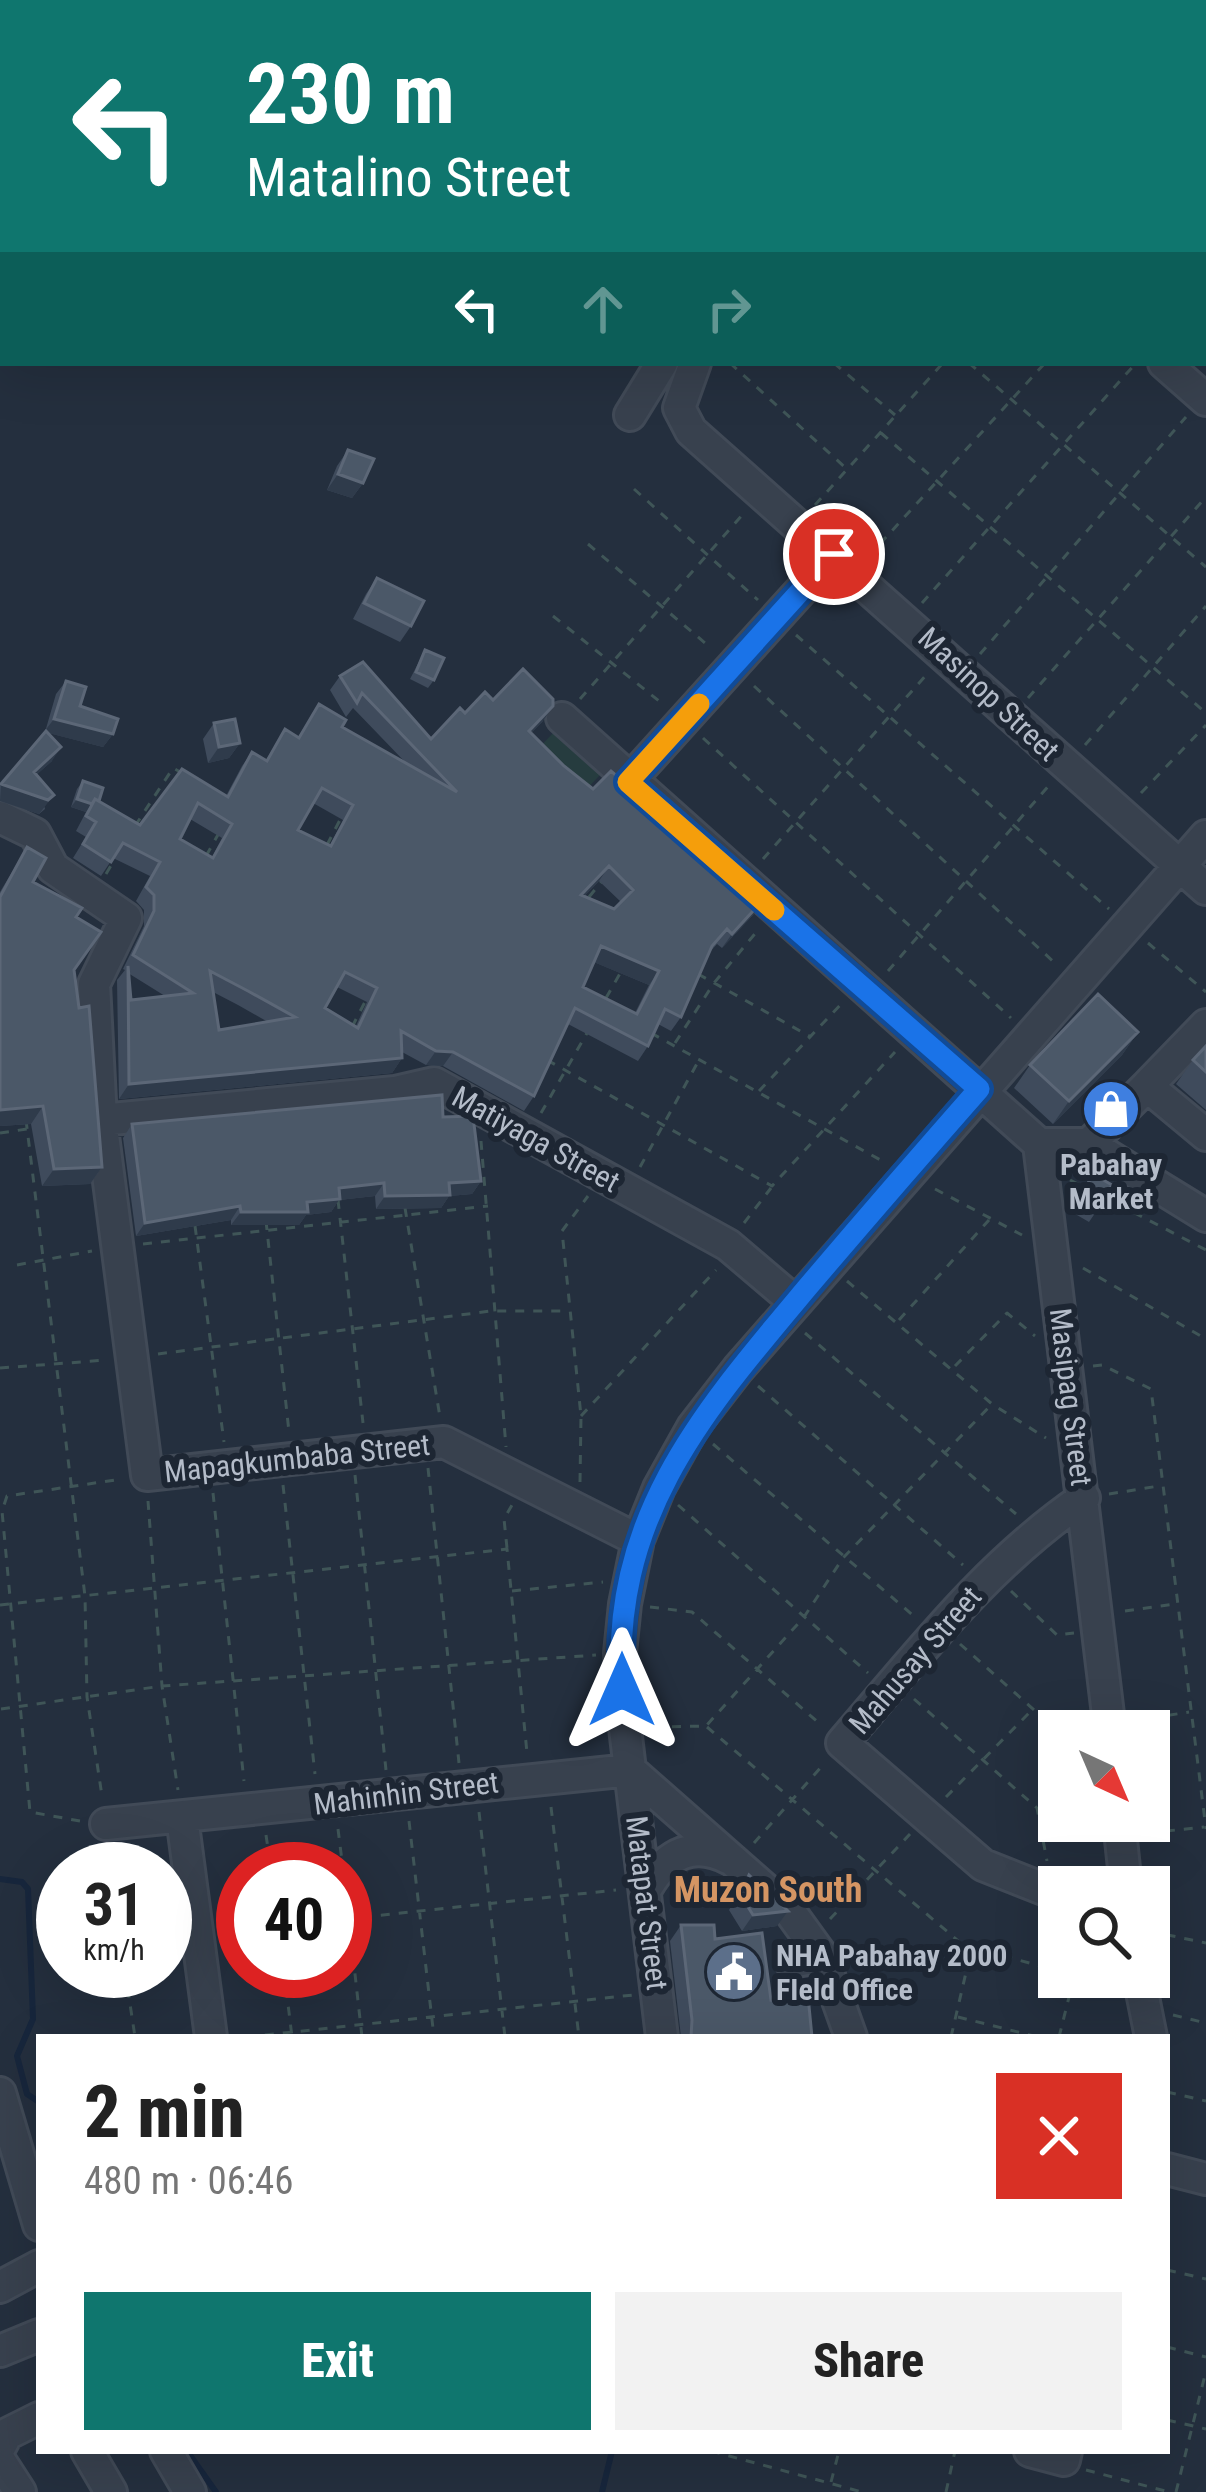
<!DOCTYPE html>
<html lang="en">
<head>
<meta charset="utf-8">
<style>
	:root { --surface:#fff; --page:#f2f2f2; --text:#222; --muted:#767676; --accent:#0f766e }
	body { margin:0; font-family:"Roboto Condensed",sans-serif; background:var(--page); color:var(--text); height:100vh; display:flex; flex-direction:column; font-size:45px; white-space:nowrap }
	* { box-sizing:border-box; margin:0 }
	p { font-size:39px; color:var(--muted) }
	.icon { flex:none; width:66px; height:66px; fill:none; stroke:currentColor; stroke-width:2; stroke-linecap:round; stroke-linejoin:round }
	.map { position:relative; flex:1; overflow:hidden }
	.drawer { position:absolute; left:36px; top:2034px; width:1134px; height:420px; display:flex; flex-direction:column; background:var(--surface); border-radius:0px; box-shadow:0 12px 48px #0002 }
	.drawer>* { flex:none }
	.top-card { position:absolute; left:0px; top:0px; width:1206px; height:366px; box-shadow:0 12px 48px #0002; background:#0f766e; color:#fff; overflow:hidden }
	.needle { width:78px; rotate:136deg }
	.buttons { position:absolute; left:1038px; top:1710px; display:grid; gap:24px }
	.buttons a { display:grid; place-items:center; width:132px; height:132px; border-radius:0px; background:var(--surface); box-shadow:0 12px 48px #0002; font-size:60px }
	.speed { position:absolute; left:36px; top:1842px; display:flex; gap:24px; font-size:60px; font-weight:700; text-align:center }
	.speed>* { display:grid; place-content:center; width:156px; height:156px; border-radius:50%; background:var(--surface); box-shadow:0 12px 48px #0002; line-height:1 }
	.speed small { font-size:30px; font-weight:400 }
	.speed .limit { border:18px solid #d22; background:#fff; color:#111 }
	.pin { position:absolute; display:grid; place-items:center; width:102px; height:102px; color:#fff; margin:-51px; border:6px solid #fff; border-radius:50%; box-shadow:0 3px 12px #0007 }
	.me { position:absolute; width:132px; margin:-66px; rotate:0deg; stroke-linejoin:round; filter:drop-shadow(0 0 9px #0008) }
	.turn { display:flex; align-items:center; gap:42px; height:252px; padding:0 48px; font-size:54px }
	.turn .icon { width:156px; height:156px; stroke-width:2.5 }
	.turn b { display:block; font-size:84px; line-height:102px }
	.lanes { display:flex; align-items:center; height:114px; padding:0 48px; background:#0003; justify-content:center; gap:60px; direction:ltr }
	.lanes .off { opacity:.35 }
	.round { display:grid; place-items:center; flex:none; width:126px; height:126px; border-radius:0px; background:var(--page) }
	.head { display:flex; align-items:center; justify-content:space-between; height:204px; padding:0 48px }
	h1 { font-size:72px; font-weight:800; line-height:90px }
	.action { display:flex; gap:24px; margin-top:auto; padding:24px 48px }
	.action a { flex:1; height:138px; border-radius:0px; background:var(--accent); color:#fff; font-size:48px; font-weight:800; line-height:138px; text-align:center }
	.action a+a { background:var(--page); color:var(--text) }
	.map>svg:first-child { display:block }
	.grass { fill:#263c3f }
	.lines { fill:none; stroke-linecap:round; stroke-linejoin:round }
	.stream { stroke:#17263c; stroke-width:6 }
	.minor-casing { stroke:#414a57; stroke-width:36 }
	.path { stroke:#3f5557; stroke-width:3; stroke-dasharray:9 9; stroke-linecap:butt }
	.minor { stroke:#38414e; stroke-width:30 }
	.wall { fill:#3f4b5c; fill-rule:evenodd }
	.shaded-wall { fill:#2f3b4b }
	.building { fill:#4b5868; stroke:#5c6777; stroke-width:3; fill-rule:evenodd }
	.route-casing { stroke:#114b97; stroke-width:30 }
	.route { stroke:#1a73e8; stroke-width:21 }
	.slow { stroke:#f59e0b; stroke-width:21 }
	.labels { text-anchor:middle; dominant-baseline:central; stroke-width:12; stroke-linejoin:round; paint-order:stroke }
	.street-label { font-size:30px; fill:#b4bcc9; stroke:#1d2633 }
	.poi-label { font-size:30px; font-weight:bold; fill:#b4bcc9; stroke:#1d2633 }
	.quarter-label { font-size:36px; font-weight:bold; fill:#d59563; stroke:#1d2633 }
</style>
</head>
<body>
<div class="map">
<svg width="1206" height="2492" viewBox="0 0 1206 2492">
	<rect width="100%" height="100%" fill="#242f3e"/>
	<path class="grass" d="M569,716L613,761L585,791L537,750Z"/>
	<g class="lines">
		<path class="stream" d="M0,1879L22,1882L28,1889L33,2019L17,2056L27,2094L39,2102
			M187,2451L216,2492
			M319,2451H337
			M602,2492L612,2451"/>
		<defs>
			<path id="minor" d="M438,0L445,3
				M1197,0L1201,3
				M554,3L555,0
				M1203,131L1206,128
				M695,363L679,408L691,431L1206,889
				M1164,363L1206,400
				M630,415L662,363
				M562,718L1039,1144L1110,1731
				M628,782L834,554
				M0,817L35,834L53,868L126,918L94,984L101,1120L147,1475L444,1442L638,1540
				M1147,1086L1206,1025
				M101,1120L395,1092L434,1083L728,1245L795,1302
				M1039,1144H1089L1147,1086L1206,1135
				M1089,1144L1206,1216
				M630,1770L788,1909L822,1956L851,2037
				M182,1817L211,2037
				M1119,1821L1126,1887
				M106,1824L630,1770
				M647,1887C667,1853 694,1840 730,1859
				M1059,1895L983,1865L842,1743C918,1655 987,1564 1084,1498
				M791,1962L822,1956
				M1139,1977L1151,2037
				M662,2037L625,1728L620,1653L625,1604L638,1540L659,1488L693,1427L738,1369L1206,836
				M0,2093L39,2225
				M1167,2169L1206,2179
				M0,2287L39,2266
				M0,2351L39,2335
				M0,2447L7,2434L39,2418
				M87,2451L111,2492
				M166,2451L190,2492
				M1030,2451L1064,2460L1066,2451
				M0,2461L20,2492"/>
		</defs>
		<use href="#minor" class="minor-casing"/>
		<path class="path" d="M1113,0L1116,3
			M1160,3L1163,0
			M1203,201L1206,204
			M1203,299L1206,302
			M730,363L848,470
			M834,363L895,415
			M969,363L1206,567
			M881,433L1206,713
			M634,489L758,600
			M815,505L943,363
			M588,544L711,648
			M868,557L1045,363
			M922,603L1136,363
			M553,616L664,705
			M796,635L1109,909
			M980,654L1186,417
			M754,686L1056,964
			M1028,698L1206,497
			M580,699L744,513
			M703,738L1011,1018
			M1085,745L1206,606
			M1141,793L1206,725
			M135,826L173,768L182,773
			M327,845L342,816
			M206,856L219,833
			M763,859L927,674
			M106,874L116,857
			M589,897L602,881
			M1148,943L1206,992
			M888,971L1051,783
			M698,974L811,1037
			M606,998L622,970
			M352,1027L367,998
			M651,1033L884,1162
			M675,1043L714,983L758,930
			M547,1060L772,1186L895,1052
			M759,1091L843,1002
			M541,1113L587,1033
			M26,1120L85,1596L87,1697L102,1796
			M0,1133L27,1129
			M481,1141L506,1447
			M640,1167L699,1060
			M1070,1180L1088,1189
			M935,1189L1022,1235
			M1102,1196L1206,1250
			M338,1200L363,1423
			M405,1208L440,1417
			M266,1221L289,1432
			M744,1223L771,1188
			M195,1226L224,1442
			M143,1244L488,1206
			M17,1265L92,1251
			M1083,1268L1206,1339
			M847,1281L992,1404L1046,1438
			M899,1320L989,1220
			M805,1333L1016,1514
			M158,1354L491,1311H568
			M955,1366L1007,1313L1035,1336
			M1093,1366L1102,1365L1151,1389L1206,1829
			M0,1368L107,1360
			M758,1386L963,1565
			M581,1416L716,1270
			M713,1444L915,1617
			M428,1468L459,1763
			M355,1475L386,1770
			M580,1482L581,1416L562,1231L588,1196
			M283,1485L315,1774
			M213,1493L244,1781
			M1109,1494L1159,1486
			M148,1501L162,1686L178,1790
			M678,1505L868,1673
			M507,1548L504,1519L512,1505
			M512,1591L603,1582
			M1011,1591L1057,1635L1074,1633
			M0,1605L507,1549L527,1753
			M650,1607L692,1612L820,1724
			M1125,1611L1175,1604
			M960,1644L1059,1732
			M914,1699L1037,1808L1047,1861
			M1,1709L162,1686L596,1655
			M1133,1721L1189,1712
			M654,1727L706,1726L804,1617L843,1558L992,1404
			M707,1727L963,1945L1059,1971
			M946,1797L1032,1710
			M551,1807L579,2037
			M479,1812L505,2037
			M80,1821L30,1812L2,1511L7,1496L122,1479
			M409,1821L434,2037
			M338,1829L343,1869
			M1148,1833L1204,1827
			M266,1835L271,1869
			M754,1843L823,1765
			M109,1847L111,1869
			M345,1884L362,2037
			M345,1919L616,1890
			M830,1919L910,1834
			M221,1928L243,1926
			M1149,1931L1206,1943
			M59,1947L63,1946
			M125,1971L135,2037
			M284,1971L292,2037
			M1091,1977L1115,1981
			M1173,2015L1206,2023
			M958,2017L1038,2037
			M247,2037L633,1995
			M951,2037L971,1951
			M1059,2037L1074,1977
			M1167,2092L1206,2101
			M1167,2270L1206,2279
			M1167,2347L1206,2357
			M1167,2420L1206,2429
			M711,2451L862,2492
			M1086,2470L1169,2492
			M831,2482L839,2451
			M946,2492L955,2451
			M1176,2492L1206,2371"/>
		<use href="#minor" class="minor"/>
	</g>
	<path class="wall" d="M348,450L363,483L352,498L327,490L337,466Z
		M377,578L411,626L400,642L353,619L366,594Z
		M425,650L434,680L428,688L410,679Z
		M340,676L431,739L465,713L493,700L543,721L531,733L564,766L593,789L763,900L753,915L722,948L717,944L709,953L681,1017L671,1031L658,1024L648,1046L638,1061L568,1024L534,1096L524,1111L443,1066L426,1065L402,1052V1058L392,1073L119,1099L117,980L125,970L123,969L144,926V910L136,901L150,876L113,858L101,876L73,858L86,837L76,831L86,812L71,807L77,789L83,781L99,801L140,825L182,769L226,796L242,766L252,752L266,760L285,729L298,737L319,704L342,727L406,763L353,708L346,717L330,690ZM313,803L343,820L330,845L298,830ZM190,819L222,838L212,857L180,839ZM599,881L621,902L614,909L584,896ZM594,962L649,985L635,1013L583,987ZM128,973L165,996L131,1000ZM337,987L367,1002L356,1026L325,1008ZM213,992L238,1005L268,1022L219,1030Z
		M66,681L80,706L113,734L103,747L49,733L52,761L36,775L45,809L39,814L0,801V786L45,732L56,694Z
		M214,723L240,743L229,758L208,763L203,739Z
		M27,847L33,882L76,917L74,971L102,1167L90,1184L42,1186L31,1124L0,1126V892Z
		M1138,1032L1122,1055L1053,1124L1014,1088L1030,1065Z
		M1206,1046V1110L1176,1084L1193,1060Z
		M443,1117L481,1181L472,1194L449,1196L441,1208L376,1209L375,1196L339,1200L331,1212L306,1215L299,1225H231V1220L136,1236L123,1138L132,1124Z
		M1093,1174L1100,1206L1089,1222L1070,1211Z
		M749,1875L777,1926L742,1931L729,1910Z
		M681,1925L715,1939L771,2000L812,2037H681L670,1941Z"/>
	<path class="shaded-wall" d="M338,474L363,483L352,498L327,490Z
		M553,706L543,721L519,746L529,731Z
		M54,719L113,734L103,747L44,732Z
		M240,743L229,758L208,763L219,747Z
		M61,747L52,761L24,786L34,772Z
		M1,784L54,795L39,814L0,801Z
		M77,799L92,804L86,812L71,807Z
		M609,866L599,881L571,909L581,895Z
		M763,900L753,915L722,948L732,934Z
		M601,946L659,971L649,985L591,961Z
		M1138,1032L1122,1055L1053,1124L1069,1101Z
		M436,1051L453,1052L443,1066L426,1065Z
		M402,1058L392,1073L119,1099L129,1084Z
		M43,1106L31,1124L0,1126V1110Z
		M102,1167L90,1184L42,1186L54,1169Z
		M481,1181L472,1194L449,1196L441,1208L376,1209L385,1196L449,1183Z
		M384,1183L375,1196L339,1200L331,1212L306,1215L299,1225H231L241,1212L307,1202L339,1188Z
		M240,1206L231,1220L136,1236L145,1223Z
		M788,1911L777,1926L742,1931L753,1915Z"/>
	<path class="building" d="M326,0H346L351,3H324Z
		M348,450L374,459L363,483L338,474Z
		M377,578L424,601L411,626L364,603Z
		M425,650L444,658L434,680L416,672Z
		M363,662L431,739L460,708L465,713L485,692L493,700L523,669L553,699V706L529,731L564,766L593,789L611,771L763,900L732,934L727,929L712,946L681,1017L665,1009L648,1046L575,1008L534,1096L453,1052L436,1051L401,1031L402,1058L129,1084L128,966L131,1000L193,993L133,955L154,911V895L146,887L160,862L123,843L111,862L83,844L96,822L86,816L95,799L140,825L182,769L228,797L252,752L267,761L285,729L299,738L319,704L346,720L342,727L457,792L362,693L357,703L340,676ZM322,788L353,805L331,846L298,830ZM198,803L232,824L213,858L180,839ZM609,866L633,890L614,909L581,895ZM601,946L659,971L637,1014L583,987ZM210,971L248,991L295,1017L219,1030ZM345,972L377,988L358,1028L325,1008Z
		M66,681L86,687L80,706L118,719L113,734L54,719Z
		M235,719L240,743L219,747L214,723Z
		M46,731L61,747L34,772L54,795L48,800L1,784Z
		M83,781L103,788L99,801L95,799L92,804L77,799Z
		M27,847L46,858L33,882L82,908L76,917L101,932L74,970L79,1008L89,1006L102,1167L54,1169L43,1106L0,1110V897Z
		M1098,994L1138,1032L1069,1101L1030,1065Z
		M1206,1046V1072L1193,1060Z
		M442,1095L443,1117L473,1116L481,1181L449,1183L450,1195L385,1196L384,1183L339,1188L340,1199L307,1202L308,1212H241L240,1206L145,1223L132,1124Z
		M1093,1174L1112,1185L1100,1206L1081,1196Z
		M749,1875L784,1907L788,1911L753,1915L740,1894Z
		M681,1925H714L715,1939L762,1933L771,2000L808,1996L812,2037H691L692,2020Z"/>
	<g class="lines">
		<defs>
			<path id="route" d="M622,1690C610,1518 702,1413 806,1289C863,1222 921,1155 979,1089L628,782L834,554"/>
		</defs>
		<use href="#route" class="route-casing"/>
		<use href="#route" class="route"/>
		<path class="slow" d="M699,704L628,782L774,910"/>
	</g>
	<defs>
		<symbol id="shop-disc" viewBox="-11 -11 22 22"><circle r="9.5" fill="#3f7fe0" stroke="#1d2633"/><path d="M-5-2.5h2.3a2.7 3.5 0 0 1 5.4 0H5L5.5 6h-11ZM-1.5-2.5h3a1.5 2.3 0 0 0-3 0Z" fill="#fff"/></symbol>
		<symbol id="civic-disc" viewBox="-11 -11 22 22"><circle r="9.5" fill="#5c6f8a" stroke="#1d2633"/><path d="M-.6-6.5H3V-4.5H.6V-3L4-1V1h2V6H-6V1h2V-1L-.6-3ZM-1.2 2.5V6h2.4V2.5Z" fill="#fff"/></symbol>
	</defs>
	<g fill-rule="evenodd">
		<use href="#shop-disc" x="1078" y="1076" width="66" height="66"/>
		<use href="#civic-disc" x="701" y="1939" width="66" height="66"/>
	</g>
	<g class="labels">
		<g class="street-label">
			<text transform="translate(989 694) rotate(43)">Masinop Street</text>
			<text transform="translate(536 1139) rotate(29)">Matiyaga Street</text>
			<text transform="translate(1071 1397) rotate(83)">Masipag Street</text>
			<text transform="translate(297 1458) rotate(-6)">Mapagkumbaba Street</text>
			<text transform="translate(915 1660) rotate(-49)">Mahusay Street</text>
			<text transform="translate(406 1793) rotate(-7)">Mahinhin Street</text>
			<text transform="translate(647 1903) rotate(83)">Matapat Street</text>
		</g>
		<g class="poi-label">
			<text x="1111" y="1164">Pabahay<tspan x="1111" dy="34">Market</tspan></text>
			<text x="776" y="1955" text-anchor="start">NHA Pabahay 2000<tspan x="776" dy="34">FIeld Office</tspan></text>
		</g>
		<g class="quarter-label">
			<text x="768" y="1890">Muzon South</text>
		</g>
	</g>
</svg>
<div class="buttons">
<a><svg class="needle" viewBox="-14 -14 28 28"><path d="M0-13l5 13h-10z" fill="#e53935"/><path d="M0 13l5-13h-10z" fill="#767676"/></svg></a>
<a><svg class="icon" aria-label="search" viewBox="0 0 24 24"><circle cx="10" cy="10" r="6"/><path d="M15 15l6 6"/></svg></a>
</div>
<div class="speed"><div>31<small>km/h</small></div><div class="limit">40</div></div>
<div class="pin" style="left:834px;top:554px;background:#d93025"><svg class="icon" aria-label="arrive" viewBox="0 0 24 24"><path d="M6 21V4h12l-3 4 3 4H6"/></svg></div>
<svg class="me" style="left:622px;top:1690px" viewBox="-20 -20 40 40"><path d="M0-17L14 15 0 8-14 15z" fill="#1a73e8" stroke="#fff" stroke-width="4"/></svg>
<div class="top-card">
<div class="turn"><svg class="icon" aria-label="left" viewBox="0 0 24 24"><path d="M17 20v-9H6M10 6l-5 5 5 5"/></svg><div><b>230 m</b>Matalino Street</div></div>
<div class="lanes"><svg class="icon" aria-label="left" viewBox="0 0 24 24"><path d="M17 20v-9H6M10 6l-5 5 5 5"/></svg><svg class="icon off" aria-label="ahead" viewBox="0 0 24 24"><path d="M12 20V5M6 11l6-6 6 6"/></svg><svg class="icon off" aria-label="right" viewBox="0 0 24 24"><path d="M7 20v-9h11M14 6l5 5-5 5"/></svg></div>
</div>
<section class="drawer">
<div class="head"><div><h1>2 min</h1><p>480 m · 06:46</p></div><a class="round" style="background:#d93025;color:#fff"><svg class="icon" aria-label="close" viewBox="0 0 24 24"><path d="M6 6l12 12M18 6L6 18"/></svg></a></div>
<div class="action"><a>Exit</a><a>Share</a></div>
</section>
</div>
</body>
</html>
